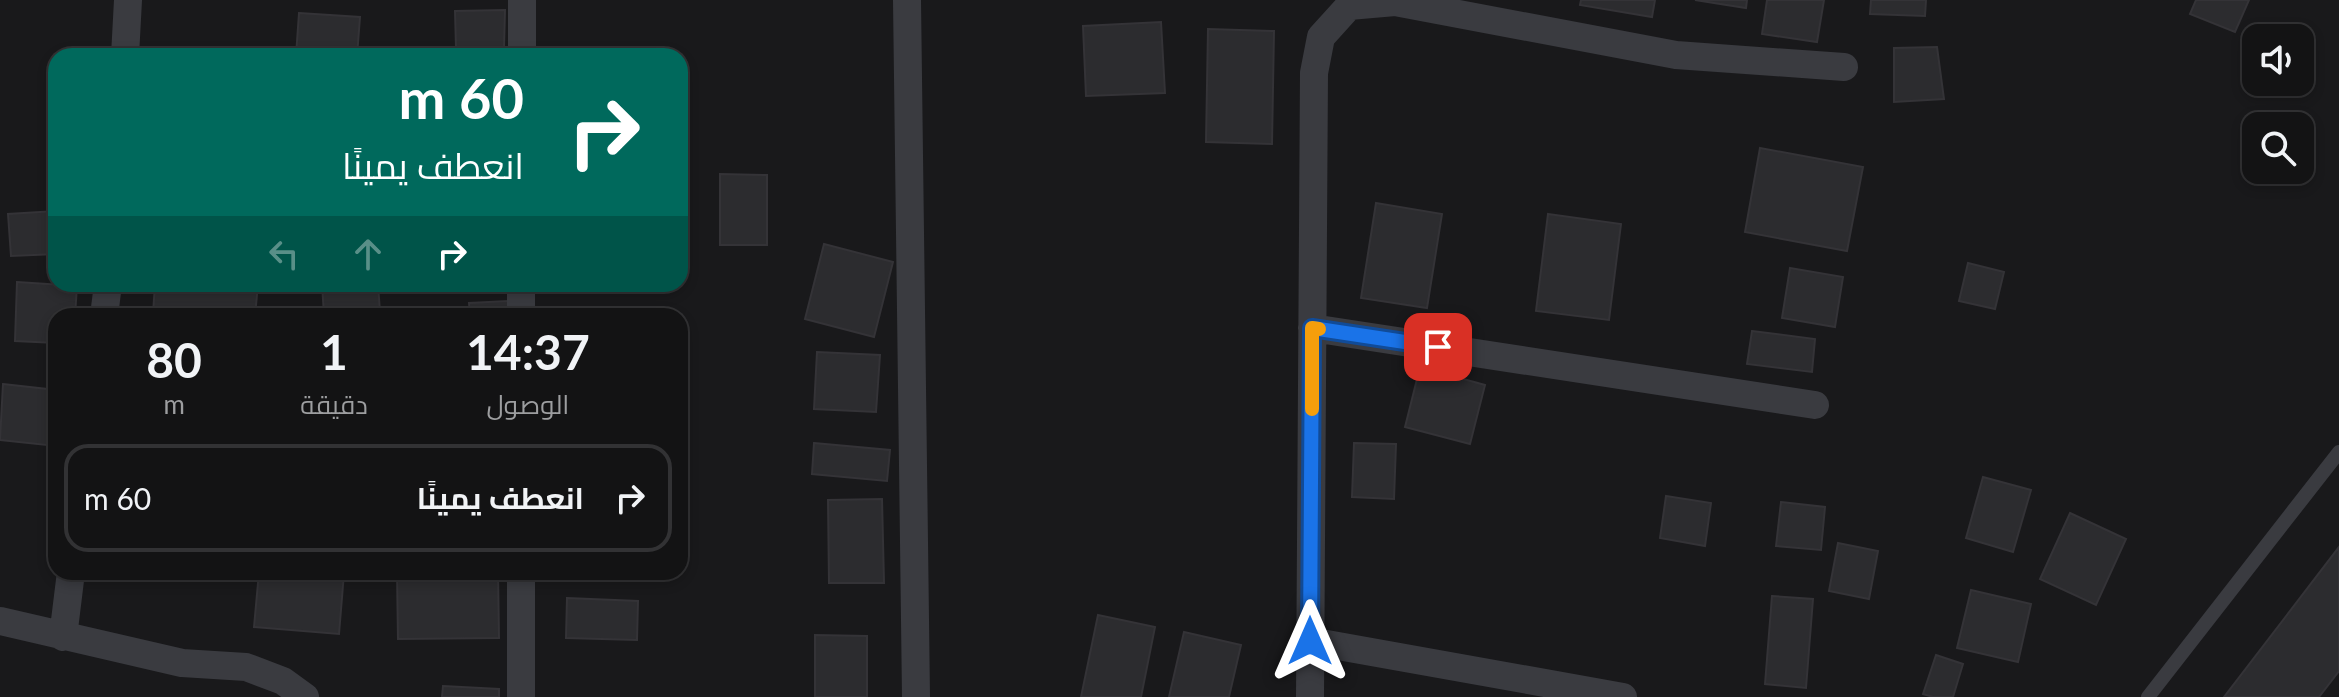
<!DOCTYPE html>
<html lang="ar">
<head>
<meta charset="utf-8">
<style>
	:root { --surface:#131314; --page:#1c1c1d; --text:#f1f3f6; --muted:#9d9ea0; --line:#323234 }
	body { margin:0; font-family:Lato,Cairo,sans-serif; background:var(--page); color:var(--text); direction:rtl; height:100vh; display:flex; flex-direction:column; font-size:30px; white-space:nowrap }
	* { box-sizing:border-box; margin:0 }
	p { font-size:26px; color:var(--muted) }
	.icon { flex:none; width:44px; height:44px; fill:none; stroke:currentColor; stroke-width:2; stroke-linecap:round; stroke-linejoin:round }
	.map { position:relative; flex:1; overflow:hidden; direction:ltr }
	.panel { position:absolute; left:48px; top:308px; width:640px; height:272px; display:flex; flex-direction:column; background:var(--surface); border-radius:24px; box-shadow:0 4px 12px #0003,0 0 0 2px var(--line); direction:rtl }
	.panel>* { flex:none }
	.banner { position:absolute; left:48px; top:48px; width:640px; height:244px; border-radius:24px; box-shadow:0 4px 12px #0003,0 0 0 2px var(--line); direction:rtl; background:#00695c; color:#fff; overflow:hidden }
	.controls { position:absolute; left:2242px; top:24px; display:grid; gap:16px }
	.controls a { display:grid; place-items:center; width:72px; height:72px; border-radius:16px; background:var(--surface); box-shadow:0 4px 12px #0003,0 0 0 2px var(--line); font-size:40px }
	.pin { position:absolute; display:grid; place-items:center; width:68px; height:68px; color:#fff; margin:-34px; border-radius:16px; box-shadow:0 4px 12px #0006 }
	.me { position:absolute; width:88px; margin:-44px; rotate:0deg; stroke-linejoin:round; filter:drop-shadow(0 0 6px #0008) }
	.turn { display:flex; align-items:center; gap:28px; height:168px; padding:0 32px; font-size:36px }
	.turn .icon { width:104px; height:104px; stroke-width:2.5 }
	.turn b { display:block; font-size:56px; line-height:68px }
	.lanes { display:flex; align-items:center; height:76px; padding:0 32px; background:#0003; justify-content:center; gap:40px; direction:ltr }
	.lanes .off { opacity:.35 }
	.eta { display:flex; justify-content:space-evenly; align-items:center; height:136px; text-align:center }
	.eta b { font-size:48px; font-weight:700; line-height:56px }
	ul { padding:0; list-style:none }
	li { display:flex; align-items:center; gap:24px; height:108px; margin:0 16px 12px; padding:0 16px; border:4px solid var(--line); border-radius:24px }
	li div { flex:1 }
	li b { display:block; font-size:30px }
	li em { font-style:normal }
	.map>svg:first-child { display:block }
	.building { fill:#2c2c2f; stroke:#343337; stroke-width:2 }
	.lines { fill:none; stroke-linecap:round; stroke-linejoin:round }
	.service { stroke:#3a3b40; stroke-width:14 }
	.minor { stroke:#3a3b40; stroke-width:28 }
	.route-casing { stroke:#114b97; stroke-width:20 }
	.route { stroke:#1a73e8; stroke-width:14 }
	.slow { stroke:#f59e0b; stroke-width:14 }
</style>
</head>
<body>
<div class="map">
<svg width="2339" height="697" viewBox="0 0 2339 697">
	<rect width="100%" height="100%" fill="#19191b"/>
	<path class="building" d="M1581,0H1655L1652,17L1580,5Z
		M1695,0H1747L1746,8Z
		M1767,0H1824L1817,42L1762,34Z
		M1871,0H1926L1925,16L1870,14Z
		M2196,0H2249L2235,32L2190,14Z
		M505,10L504,48H456L455,11Z
		M299,13L360,17L357,56H296Z
		M1161,22L1165,93L1086,96L1083,26Z
		M1208,29L1274,31L1272,144L1206,142Z
		M1937,47L1944,99L1894,102V48Z
		M1760,148L1863,167L1847,251L1745,232Z
		M720,174L767,175V245H720Z
		M1376,203L1442,214L1427,308L1361,298Z
		M56,211V254L11,256L8,214Z
		M1548,214L1621,224L1609,320L1536,311Z
		M824,244L893,262L874,337L805,319Z
		M1968,263L2004,272L1995,309L1959,301Z
		M1790,268L1843,277L1835,327L1782,318Z
		M17,282L77,286L75,316H56V343L15,341Z
		M155,284H258L255,316L153,314Z
		M322,284H378L380,312L324,315Z
		M455,284H506V286L455,290Z
		M508,301L509,316H470L469,303Z
		M1752,331L1815,339L1812,372L1747,364Z
		M817,352L880,355L876,412L814,409Z
		M1420,367L1485,385L1470,444L1405,427Z
		M3,384L56,390V446L0,440Z
		M814,443L890,450L887,481L812,474Z
		M1354,443L1396,444L1394,499L1352,497Z
		M1983,477L2031,490L2013,552L1966,538Z
		M1666,496L1711,503L1705,546L1660,538Z
		M882,499L884,583H829L828,500Z
		M1781,502L1825,507L1821,550L1776,546Z
		M2070,513L2126,539L2096,605L2040,579Z
		M1838,543L1878,551L1869,599L1829,591Z
		M2339,547V671L2319,697H2224Z
		M259,572L344,573L339,634L254,627Z
		M397,572H498L499,638L398,639Z
		M1971,590L2031,604L2018,662L1957,648Z
		M1772,596L1813,599L1806,688L1765,684Z
		M567,598L638,601L637,640L566,638Z
		M1098,615L1155,627L1141,697H1081Z
		M1184,632L1241,645L1229,697H1169Z
		M815,635L867,636V697H815Z
		M1936,655L1963,664L1953,697H1933L1923,694Z
		M443,686L499,689V697H442Z"/>
	<g class="lines">
		<path class="service" d="M2148,697L2339,452"/>
		<path class="minor" d="M907,0L916,697
			M125,56L128,0
			M522,56V0
			M104,316L108,284
			M521,316V284
			M1312,328L1815,405
			M521,572V697
			M0,621L182,663L246,667L283,681L305,697
			M63,637L71,572
			M1310,641L1623,697
			M1310,697L1314,73L1321,37L1349,6L1395,2L1676,55L1844,67"/>
	</g>
	<g class="lines">
		<defs>
			<path id="route" d="M1310,641L1312,328L1438,347"/>
		</defs>
		<use href="#route" class="route-casing"/>
		<use href="#route" class="route"/>
		<path class="slow" d="M1312,409V328L1319,329"/>
	</g>
</svg>
<div class="controls">
<a><svg class="icon" aria-label="sound" viewBox="0 0 24 24"><path d="M4 9h4l5-4v14l-5-4H4zM17 9q2 3 0 6"/></svg></a>
<a><svg class="icon" aria-label="search" viewBox="0 0 24 24"><circle cx="10" cy="10" r="6"/><path d="M15 15l6 6"/></svg></a>
</div>
<div class="pin" style="left:1438px;top:347px;background:#d93025"><svg class="icon" aria-label="arrive" viewBox="0 0 24 24"><path d="M6 21V4h12l-3 4 3 4H6"/></svg></div>
<svg class="me" style="left:1310px;top:641px" viewBox="-20 -20 40 40"><path d="M0-17L14 15 0 8-14 15z" fill="#1a73e8" stroke="#fff" stroke-width="4"/></svg>
<div class="banner">
<div class="turn"><svg class="icon" aria-label="right" viewBox="0 0 24 24"><path d="M7 20v-9h11M14 6l5 5-5 5"/></svg><div><b>60 m</b>انعطف يمينًا</div></div>
<div class="lanes"><svg class="icon off" aria-label="left" viewBox="0 0 24 24"><path d="M17 20v-9H6M10 6l-5 5 5 5"/></svg><svg class="icon off" aria-label="ahead" viewBox="0 0 24 24"><path d="M12 20V5M6 11l6-6 6 6"/></svg><svg class="icon" aria-label="right" viewBox="0 0 24 24"><path d="M7 20v-9h11M14 6l5 5-5 5"/></svg></div>
</div>
<section class="panel">
<div class="eta">
<div><b>14:37</b><p>الوصول</p></div>
<div><b>1</b><p>دقيقة</p></div>
<div><b>80</b><p>m</p></div>
</div>
<ul>
<li><svg class="icon" aria-label="right" viewBox="0 0 24 24"><path d="M7 20v-9h11M14 6l5 5-5 5"/></svg><div><b>انعطف يمينًا</b></div><em>60 m</em></li>
</ul>
</section>
</div>
</body>
</html>
